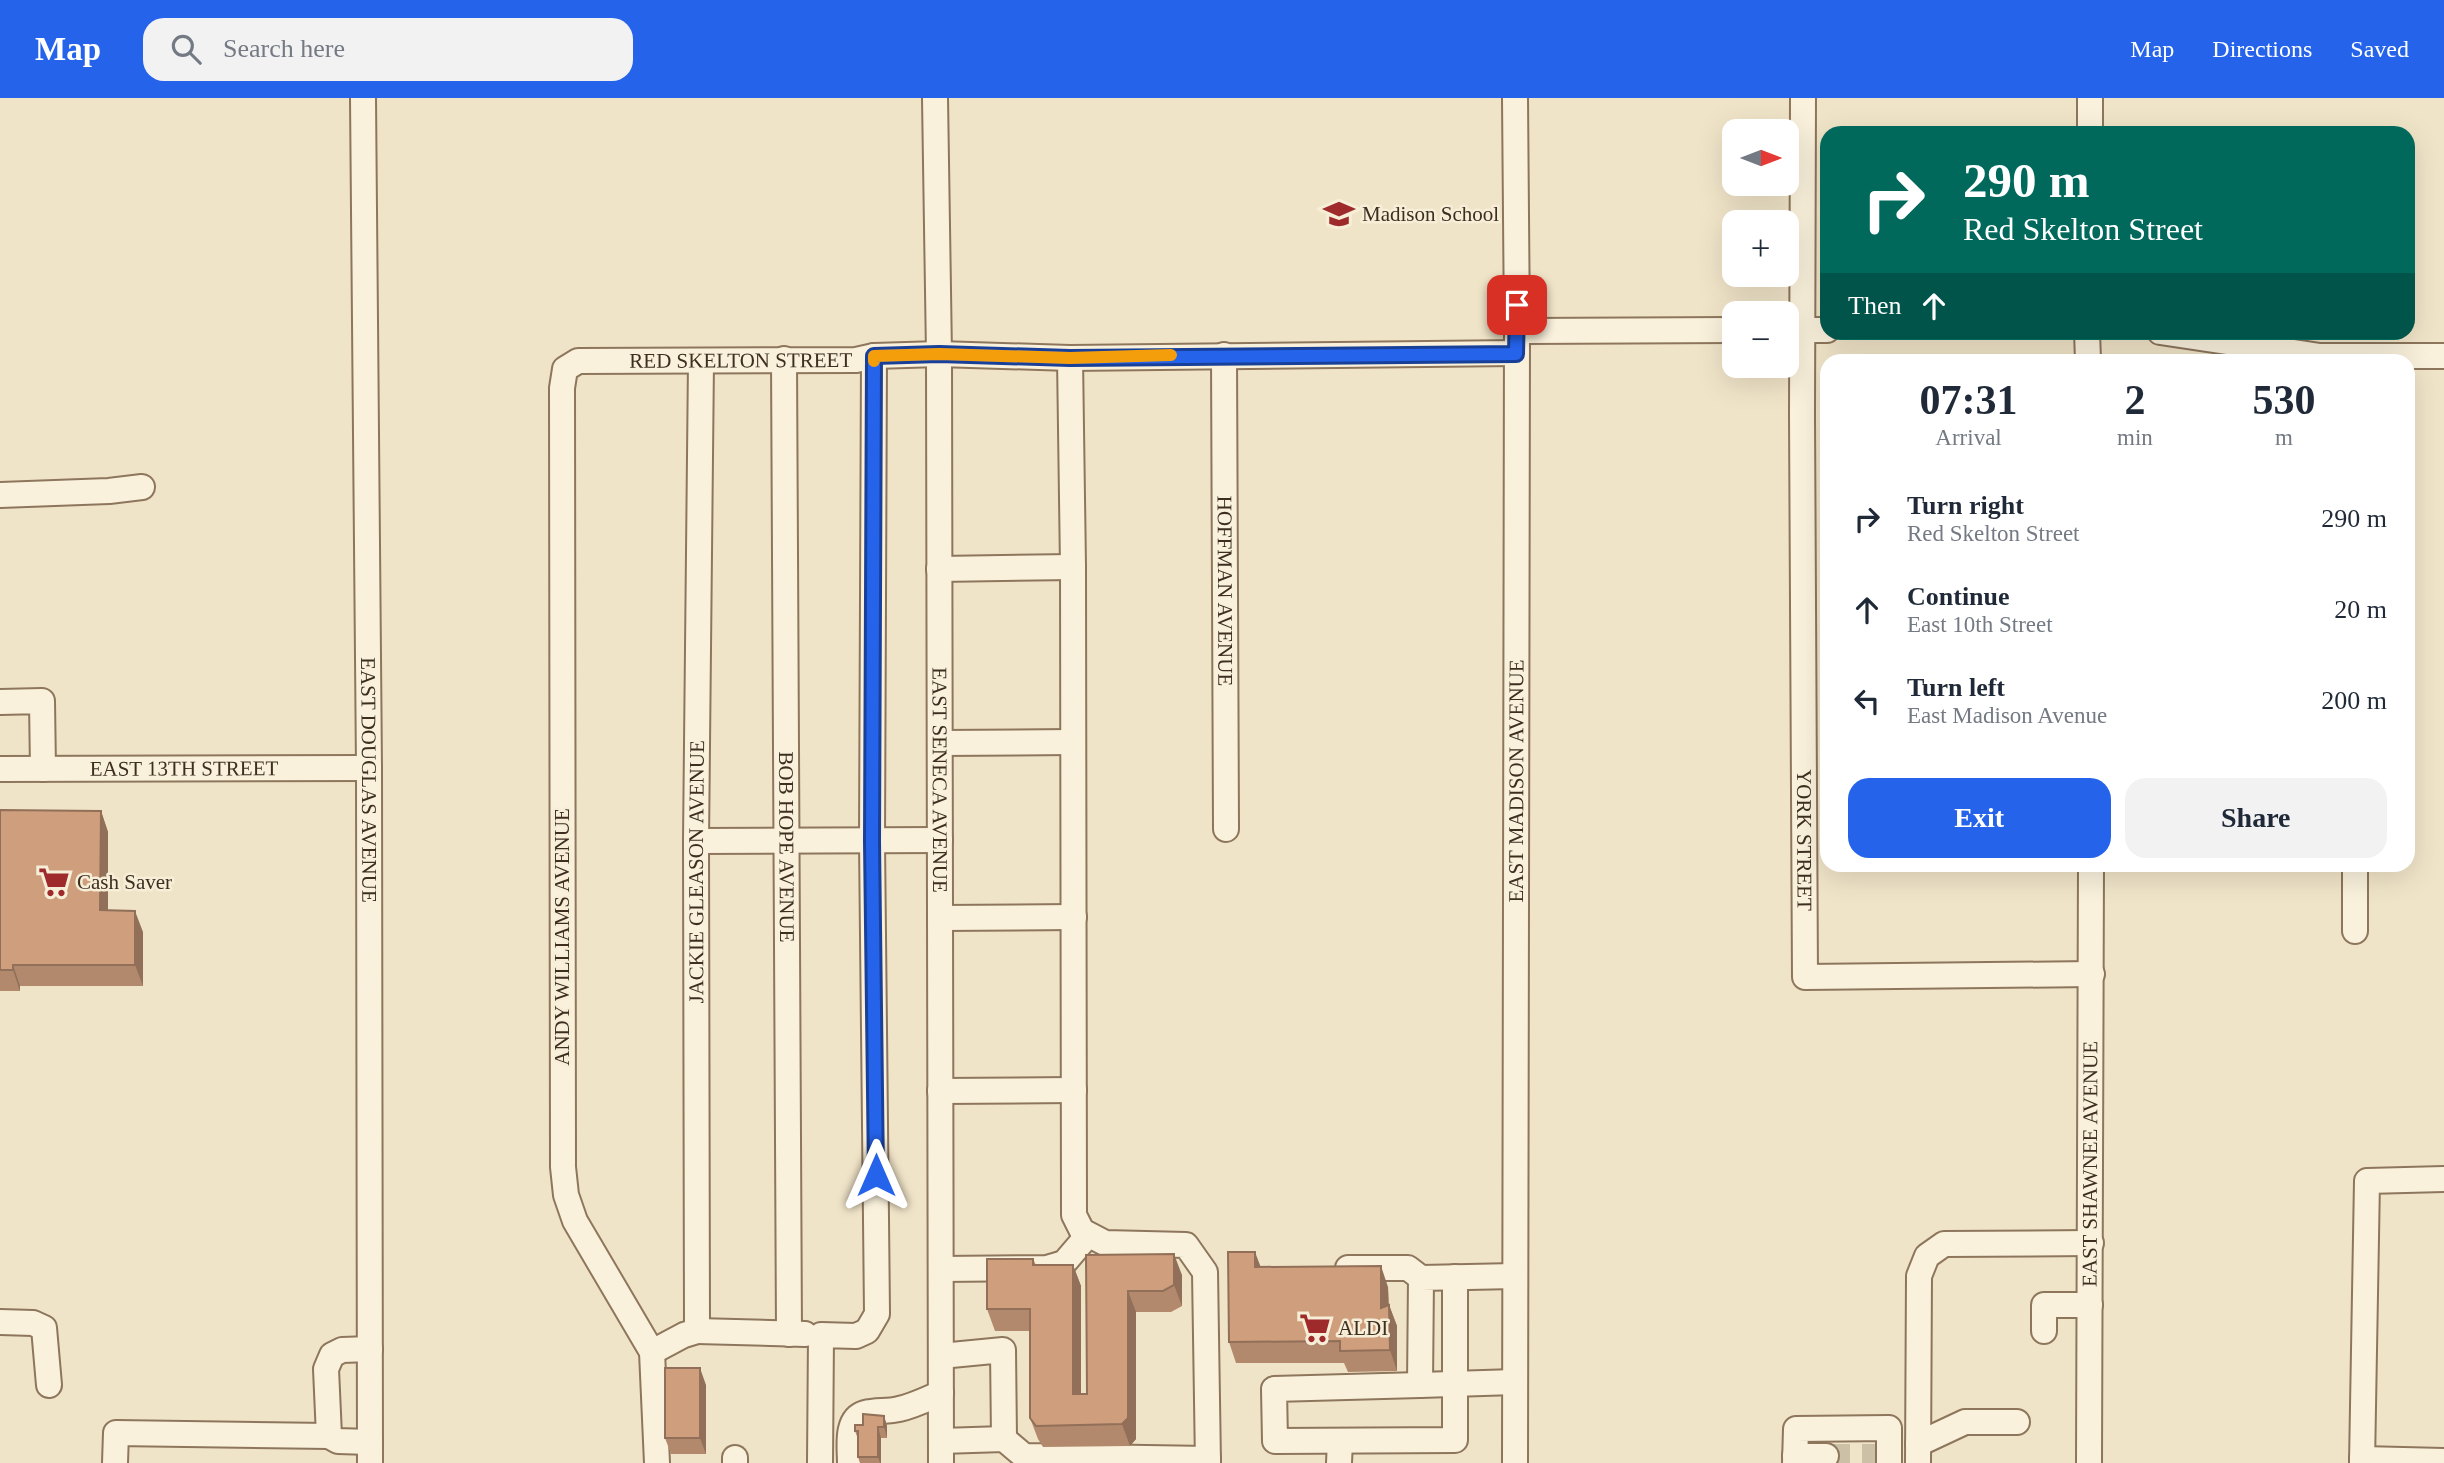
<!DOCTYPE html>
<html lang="en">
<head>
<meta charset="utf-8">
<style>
	:root { --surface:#fff; --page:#f2f2f3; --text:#1f2937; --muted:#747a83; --accent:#2563eb }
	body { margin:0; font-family:"Times New Roman",serif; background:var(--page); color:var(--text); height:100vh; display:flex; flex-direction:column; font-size:26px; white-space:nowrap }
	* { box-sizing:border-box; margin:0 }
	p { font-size:23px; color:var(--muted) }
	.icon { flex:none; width:38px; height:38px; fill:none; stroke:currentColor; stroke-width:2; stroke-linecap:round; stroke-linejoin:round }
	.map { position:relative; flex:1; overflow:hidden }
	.panel { position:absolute; left:1820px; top:256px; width:595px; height:518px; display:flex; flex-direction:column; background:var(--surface); border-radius:21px; box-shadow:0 7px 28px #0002 }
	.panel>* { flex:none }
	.guide { position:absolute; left:1820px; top:28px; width:595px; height:214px; border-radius:21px; box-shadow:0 7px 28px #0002; background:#00695c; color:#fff; overflow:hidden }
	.needle { width:46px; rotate:90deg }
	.tools { position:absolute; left:1722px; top:21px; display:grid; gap:14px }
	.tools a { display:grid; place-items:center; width:77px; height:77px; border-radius:14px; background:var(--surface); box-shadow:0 7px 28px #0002; font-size:35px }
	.pin { position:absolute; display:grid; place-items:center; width:60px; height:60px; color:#fff; margin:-30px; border-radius:14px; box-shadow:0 4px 10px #0006 }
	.me { position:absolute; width:77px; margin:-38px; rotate:0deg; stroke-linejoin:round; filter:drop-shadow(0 0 5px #0008) }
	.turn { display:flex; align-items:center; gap:24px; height:147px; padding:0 28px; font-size:32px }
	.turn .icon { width:91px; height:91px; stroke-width:2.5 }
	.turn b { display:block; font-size:49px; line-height:60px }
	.then { display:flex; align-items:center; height:66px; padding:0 28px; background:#0003; gap:14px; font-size:26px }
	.eta { display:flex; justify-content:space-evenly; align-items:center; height:119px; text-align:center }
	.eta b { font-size:42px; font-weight:700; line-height:49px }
	.action { display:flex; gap:14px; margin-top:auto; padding:14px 28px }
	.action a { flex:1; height:80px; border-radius:21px; background:var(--accent); color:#fff; font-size:28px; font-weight:700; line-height:80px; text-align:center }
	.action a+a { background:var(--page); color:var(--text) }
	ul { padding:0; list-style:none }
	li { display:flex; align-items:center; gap:21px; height:91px; padding:0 28px }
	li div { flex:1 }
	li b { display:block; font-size:26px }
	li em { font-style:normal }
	header { display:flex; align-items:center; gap:42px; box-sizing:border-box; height:98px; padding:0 35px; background:var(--accent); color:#fff }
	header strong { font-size:33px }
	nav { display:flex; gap:38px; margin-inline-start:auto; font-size:24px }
	.search { width:490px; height:63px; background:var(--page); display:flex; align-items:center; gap:18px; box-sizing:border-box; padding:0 24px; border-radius:21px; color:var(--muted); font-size:26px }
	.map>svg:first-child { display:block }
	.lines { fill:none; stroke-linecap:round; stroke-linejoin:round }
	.minor-tunnel { stroke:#ccc0a6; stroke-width:24; stroke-dasharray:24 12; stroke-linecap:butt }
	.minor-casing { stroke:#8d765c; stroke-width:28 }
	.minor { stroke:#faf1dc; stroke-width:24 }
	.wall { fill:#b2896c }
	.shaded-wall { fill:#916f58 }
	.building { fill:#cf9f7d; stroke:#916f58; stroke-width:2 }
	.route-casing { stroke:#184099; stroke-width:18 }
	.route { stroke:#2563eb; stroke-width:12 }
	.slow { stroke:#f59e0b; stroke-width:12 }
	.labels { text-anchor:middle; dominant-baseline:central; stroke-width:5; stroke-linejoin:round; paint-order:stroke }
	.poi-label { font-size:21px; fill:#3d2e20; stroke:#f7eed8; text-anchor:start }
	.street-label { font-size:21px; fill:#3d2e20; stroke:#f7eed8 }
</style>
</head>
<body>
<header>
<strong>Map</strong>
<div class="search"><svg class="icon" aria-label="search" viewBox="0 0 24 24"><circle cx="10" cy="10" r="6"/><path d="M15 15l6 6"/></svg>Search here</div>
<nav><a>Map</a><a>Directions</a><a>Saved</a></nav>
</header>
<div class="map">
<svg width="2444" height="1365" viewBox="0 0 2444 1365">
	<rect width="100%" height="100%" fill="#f0e4c8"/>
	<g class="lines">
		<path class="minor-tunnel" d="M1826,1358H1877"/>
		<defs>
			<g id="minor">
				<path id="s1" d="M363,0L369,670L370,1365"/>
				<path id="s2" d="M935,0L939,256L941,1365"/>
				<path id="s3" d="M1803,0L1802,318L1805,879L2092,876"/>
				<path d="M2090,35V0"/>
				<path d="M1787,232H1827"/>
				<path d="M1517,233L1734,232"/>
				<path d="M2087,234L2088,262"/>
				<path d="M2160,234L2320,258H2444"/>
				<path id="s4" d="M1224,257L1226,731"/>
				<path d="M1070,260L1073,469L1074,1117L1082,1133L1105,1145L1186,1147L1205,1174L1208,1365"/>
				<path id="s5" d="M784,261L789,1236"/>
				<path d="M0,397L109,393L142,389"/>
				<path d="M939,471L1073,469"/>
				<path d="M0,604L42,603L43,671"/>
				<path d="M940,645L1072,644"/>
				<path id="s6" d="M0,671L369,670"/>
				<path d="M696,743L940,742"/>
				<path d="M2355,766V833"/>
				<path d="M940,820L1074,819"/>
				<path d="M940,993L1074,992"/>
				<path d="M1348,1170H1408L1421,1180"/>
				<path d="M941,1171L1047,1170L1064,1165L1088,1137"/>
				<path d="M0,1224L33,1225L44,1230L49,1287"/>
				<path d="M697,1233L805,1236"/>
				<path d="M2044,1233V1207H2090"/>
				<path d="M370,1251L342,1252L332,1257L326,1271L329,1338L338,1343L370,1344"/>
				<path id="s7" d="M652,1254L684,1237L697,1233L696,743L701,263"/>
				<path d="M941,1258L1003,1252L1004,1341"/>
				<path d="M1515,1284L1420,1287L1421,1180L1515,1178"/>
				<path d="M1420,1287L1274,1291L1275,1343L1455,1342V1179"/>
				<path d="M941,1343L1004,1341L1024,1358L1208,1361"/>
				<path d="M1918,1346L1965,1324H2017"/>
				<path d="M1795,1358H1826"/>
				<path d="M735,1360V1365"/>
				<path d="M2362,1361L2444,1363"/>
				<path d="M115,1365L116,1335L329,1338"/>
				<path id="s8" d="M657,1365L652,1254L575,1123L566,1097L563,1069L562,290L565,271L578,263L856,262L874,258L939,256L1070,260L1516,255"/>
				<path d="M820,1365L821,1237L856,1238L867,1233L877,1216L872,743L874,258"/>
				<path d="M850,1365C850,1349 845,1321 865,1315C876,1312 888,1314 899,1311C913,1308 927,1301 941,1295"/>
				<path d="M1339,1365L1340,1343"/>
				<path id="s9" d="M1515,1365L1517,233L1515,0"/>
				<path d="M1795,1365L1796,1331L1889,1330V1365"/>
				<path d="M1918,1365L1919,1178L1927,1158L1944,1146L2091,1145"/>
				<path id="s10" d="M2089,1365L2091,766"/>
				<path d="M2362,1365L2367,1083L2444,1081"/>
			</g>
		</defs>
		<use href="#minor" class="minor-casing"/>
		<use href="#minor" class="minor"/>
	</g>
	<path class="wall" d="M0,712L101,713L108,734V812L143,834V888H20V893H0Z
		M1086,1157L1182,1177V1208L1171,1214H1136V1341L1130,1348L1043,1349L1038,1341L1030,1320V1233H995L987,1211L1033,1161L1036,1167H1073L1081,1188V1296H1087Z
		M1261,1169L1388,1189L1389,1207L1397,1228V1273L1348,1274L1344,1265H1236L1229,1244Z
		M706,1287V1356H671L665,1340Z
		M884,1318L887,1328V1340H881V1365H860L858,1359V1341L855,1333L863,1327Z"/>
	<path class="shaded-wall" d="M101,713L108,734V834L100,812Z
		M135,813L143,834V888L135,867Z
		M13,867L20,888V893L13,872Z
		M1255,1154L1263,1175L1255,1169Z
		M1174,1156L1182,1177V1208L1174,1187Z
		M1073,1167L1081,1188V1317L1073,1296Z
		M1381,1168L1388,1189L1389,1231L1381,1210Z
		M1128,1193L1136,1214V1341L1130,1348L1122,1326Z
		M1389,1207L1397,1228V1273L1390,1252Z
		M700,1270L706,1287V1356L700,1340Z
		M884,1318L887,1328V1340L884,1329Z
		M878,1329L881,1340V1365H880L878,1359Z"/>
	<path class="building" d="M0,712L101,713L100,812L135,813V867H13V872H0Z
		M1228,1154H1255V1169L1381,1168V1210L1389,1207L1390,1252L1340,1253V1243L1229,1244Z
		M1174,1156V1187L1163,1193H1128V1320L1122,1326L1036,1328L1030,1320V1211H987V1161H1033V1167H1073V1296H1087L1086,1157Z
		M665,1270H700V1340H665Z
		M863,1316L884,1318V1329H878V1359H858V1333H855V1327H863Z"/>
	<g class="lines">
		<defs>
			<path id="route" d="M876,1077L872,743L874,258L939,256L1070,260L1516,256L1517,207"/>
		</defs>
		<use href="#route" class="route-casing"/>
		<use href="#route" class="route"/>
		<path class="slow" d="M874,263V258L939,256L1070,260L1171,257"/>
	</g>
	<defs>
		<symbol id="school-bare" viewBox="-9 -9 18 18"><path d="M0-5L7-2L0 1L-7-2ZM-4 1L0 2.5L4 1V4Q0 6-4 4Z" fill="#9e2a2b" stroke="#f7eed8" stroke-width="2.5" paint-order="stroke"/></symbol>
		<symbol id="supermarket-bare" viewBox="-9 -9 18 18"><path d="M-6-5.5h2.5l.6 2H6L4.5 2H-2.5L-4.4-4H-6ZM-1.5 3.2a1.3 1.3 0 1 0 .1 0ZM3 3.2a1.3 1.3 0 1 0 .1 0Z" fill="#9e2a2b" stroke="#f7eed8" stroke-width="2.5" paint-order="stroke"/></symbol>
	</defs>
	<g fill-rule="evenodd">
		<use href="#school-bare" x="1317" y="94" width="44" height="44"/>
		<use href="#supermarket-bare" x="32" y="762" width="44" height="44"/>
		<use href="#supermarket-bare" x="1293" y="1208" width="44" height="44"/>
	</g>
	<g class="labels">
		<g class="poi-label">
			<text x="1362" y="116">Madison School</text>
			<text x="77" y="784">Cash Saver</text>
			<text x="1338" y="1230">ALDI</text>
		</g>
		<g class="street-label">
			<text stroke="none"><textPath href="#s8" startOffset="1295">RED SKELTON STREET</textPath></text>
			<text stroke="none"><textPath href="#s4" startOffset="236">HOFFMAN AVENUE</textPath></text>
			<text stroke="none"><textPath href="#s6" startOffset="184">EAST 13TH STREET</textPath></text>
			<text stroke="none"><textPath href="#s1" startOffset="682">EAST DOUGLAS AVENUE</textPath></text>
			<text stroke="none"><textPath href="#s2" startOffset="682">EAST SENECA AVENUE</textPath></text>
			<text stroke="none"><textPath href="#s9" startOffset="682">EAST MADISON AVENUE</textPath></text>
			<text stroke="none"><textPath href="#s3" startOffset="742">YORK STREET</textPath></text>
			<text stroke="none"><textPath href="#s5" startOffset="488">BOB HOPE AVENUE</textPath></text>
			<text stroke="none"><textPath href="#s7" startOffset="509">JACKIE GLEASON AVENUE</textPath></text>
			<text transform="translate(562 839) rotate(-90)">ANDY WILLIAMS AVENUE</text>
			<text stroke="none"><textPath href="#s10" startOffset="299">EAST SHAWNEE AVENUE</textPath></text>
		</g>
	</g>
</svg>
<div class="tools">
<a><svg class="needle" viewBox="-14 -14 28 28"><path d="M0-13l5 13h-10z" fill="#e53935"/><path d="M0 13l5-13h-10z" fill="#747a83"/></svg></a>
<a>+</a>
<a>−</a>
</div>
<div class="pin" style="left:1517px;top:207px;background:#d93025"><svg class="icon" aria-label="arrive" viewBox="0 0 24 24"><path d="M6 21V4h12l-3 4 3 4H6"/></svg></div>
<svg class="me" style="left:876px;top:1077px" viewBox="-20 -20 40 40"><path d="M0-17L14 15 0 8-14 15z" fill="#2563eb" stroke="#fff" stroke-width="4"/></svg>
<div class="guide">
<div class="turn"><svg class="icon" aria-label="right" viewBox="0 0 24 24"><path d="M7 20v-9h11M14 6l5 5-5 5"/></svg><div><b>290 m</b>Red Skelton Street</div></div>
<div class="then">Then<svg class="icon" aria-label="ahead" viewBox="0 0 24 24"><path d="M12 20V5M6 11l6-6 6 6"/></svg></div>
</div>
<section class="panel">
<div class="eta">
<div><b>07:31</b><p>Arrival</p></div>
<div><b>2</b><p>min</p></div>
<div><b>530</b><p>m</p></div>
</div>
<ul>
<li><svg class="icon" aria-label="right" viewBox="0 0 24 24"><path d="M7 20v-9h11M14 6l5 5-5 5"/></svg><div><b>Turn right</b><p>Red Skelton Street</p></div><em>290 m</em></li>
<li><svg class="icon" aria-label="ahead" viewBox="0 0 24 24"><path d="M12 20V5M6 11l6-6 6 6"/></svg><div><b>Continue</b><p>East 10th Street</p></div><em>20 m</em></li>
<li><svg class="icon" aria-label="left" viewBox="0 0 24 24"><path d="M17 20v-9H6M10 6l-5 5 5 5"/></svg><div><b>Turn left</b><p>East Madison Avenue</p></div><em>200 m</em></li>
</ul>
<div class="action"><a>Exit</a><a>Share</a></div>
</section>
</div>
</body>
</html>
